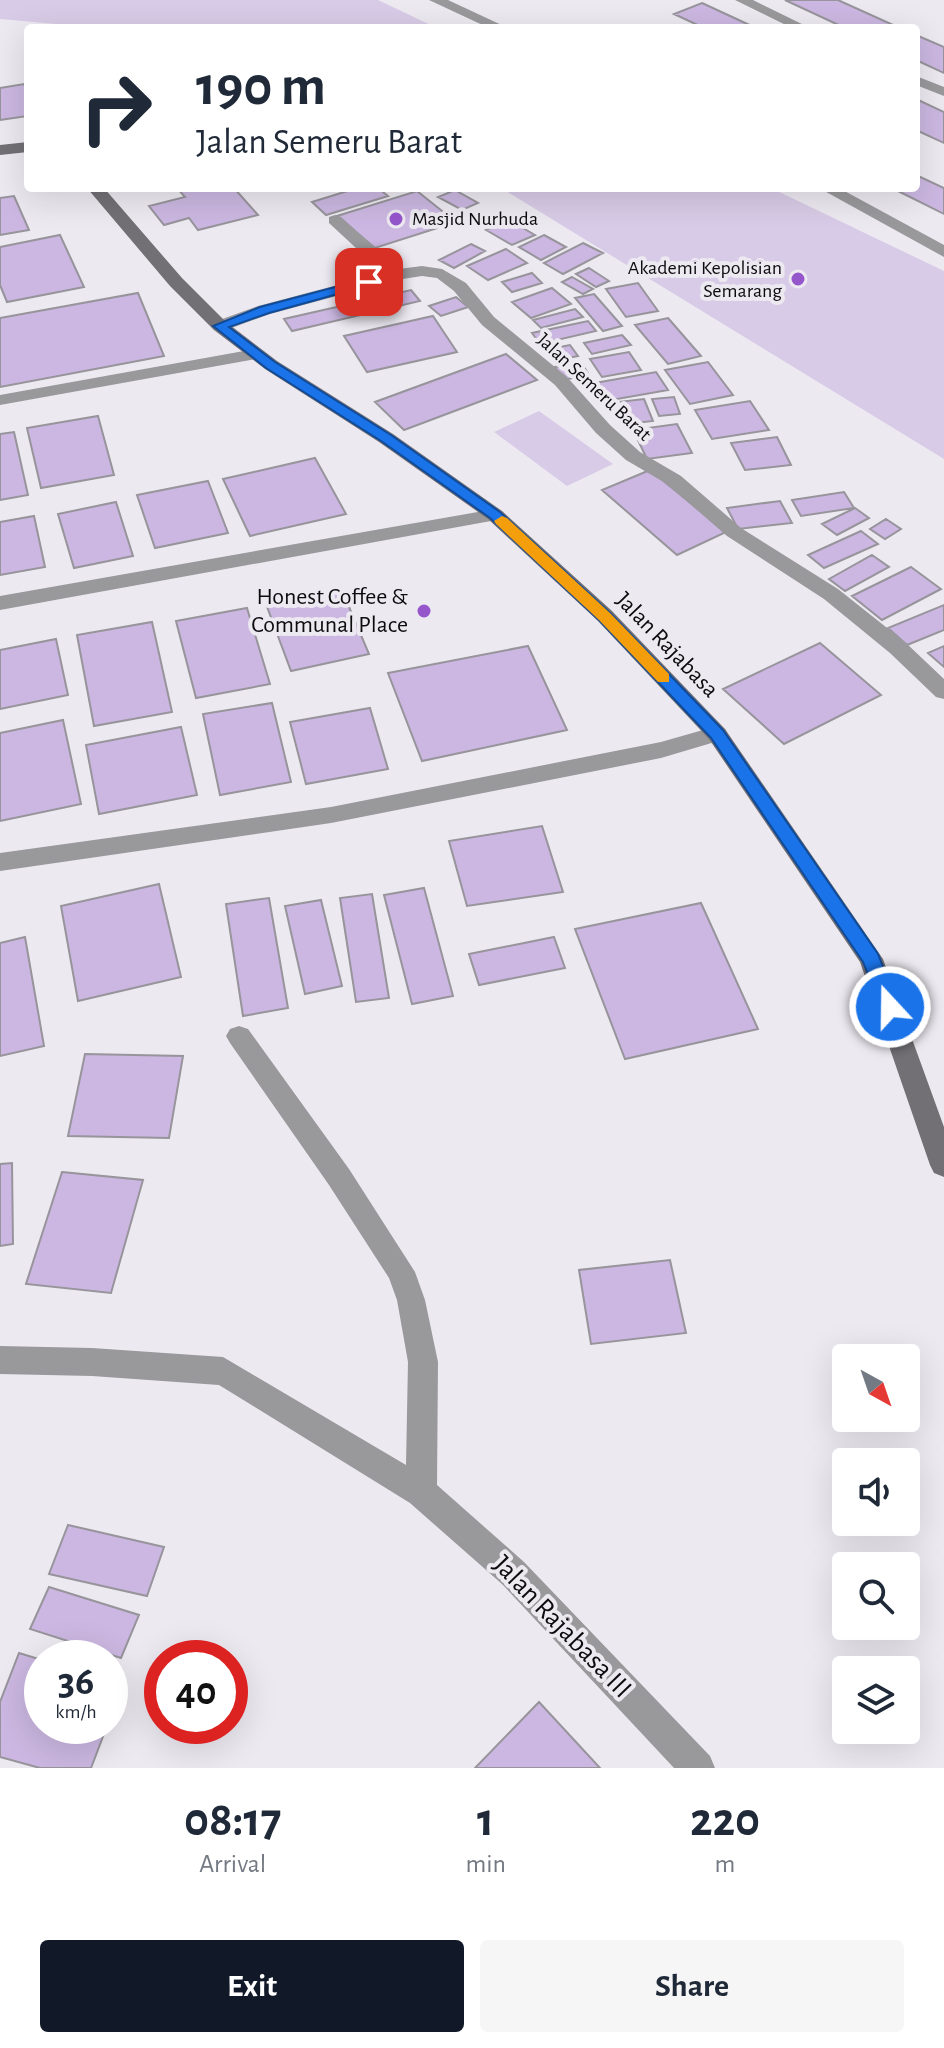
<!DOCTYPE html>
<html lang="en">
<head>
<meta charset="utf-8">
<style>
	:root { --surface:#fff; --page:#f6f6f7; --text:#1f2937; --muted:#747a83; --accent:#111827 }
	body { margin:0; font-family:"Alegreya Sans",sans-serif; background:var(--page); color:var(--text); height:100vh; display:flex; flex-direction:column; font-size:30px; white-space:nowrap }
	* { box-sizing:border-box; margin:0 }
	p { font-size:26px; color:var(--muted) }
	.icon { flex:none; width:44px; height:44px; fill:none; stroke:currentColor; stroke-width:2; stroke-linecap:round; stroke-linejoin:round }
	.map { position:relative; height:1768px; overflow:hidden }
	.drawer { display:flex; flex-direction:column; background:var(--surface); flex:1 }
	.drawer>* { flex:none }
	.banner { position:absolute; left:24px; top:24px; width:896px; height:168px; border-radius:8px; box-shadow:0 8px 32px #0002; background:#fff; color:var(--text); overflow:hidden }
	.needle { width:52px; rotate:140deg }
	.controls { position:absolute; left:832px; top:1344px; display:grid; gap:16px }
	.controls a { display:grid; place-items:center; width:88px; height:88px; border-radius:8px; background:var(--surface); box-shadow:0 8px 32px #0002; font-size:40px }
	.speed { position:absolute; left:24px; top:1640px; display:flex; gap:16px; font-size:40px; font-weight:700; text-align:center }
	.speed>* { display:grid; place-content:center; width:104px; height:104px; border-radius:50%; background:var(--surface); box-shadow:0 8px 32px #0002; line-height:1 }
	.speed small { font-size:20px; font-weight:400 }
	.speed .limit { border:12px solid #d22; background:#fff; color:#111 }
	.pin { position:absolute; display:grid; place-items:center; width:68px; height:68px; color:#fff; margin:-34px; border-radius:16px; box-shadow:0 4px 12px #0006 }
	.me { position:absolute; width:88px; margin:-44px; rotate:339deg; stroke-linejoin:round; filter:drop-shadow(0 0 6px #0008) }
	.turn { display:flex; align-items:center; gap:28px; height:168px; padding:0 40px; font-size:36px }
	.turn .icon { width:104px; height:104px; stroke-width:2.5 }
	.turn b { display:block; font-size:56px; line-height:68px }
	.eta { display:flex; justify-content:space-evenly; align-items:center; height:136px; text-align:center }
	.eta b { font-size:48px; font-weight:700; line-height:56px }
	.cta { display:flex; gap:16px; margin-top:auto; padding:16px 40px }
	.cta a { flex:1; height:92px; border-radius:8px; background:var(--accent); color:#fff; font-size:32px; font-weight:700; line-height:92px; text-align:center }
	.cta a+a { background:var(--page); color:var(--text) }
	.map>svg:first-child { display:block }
	.green { fill:#d8cbe7 }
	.building { fill:#cbb7e1; stroke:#97949b; stroke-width:2 }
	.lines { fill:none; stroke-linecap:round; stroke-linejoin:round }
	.street { fill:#99989b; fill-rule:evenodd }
	.secondary { fill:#727075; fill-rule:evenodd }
	.route { fill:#1a73e8; stroke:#114b97; stroke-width:2 }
	.slow { fill:#f59e0b }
	.poi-dot { fill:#9556cc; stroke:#ede9f1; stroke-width:3 }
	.labels { text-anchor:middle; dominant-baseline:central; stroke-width:8; stroke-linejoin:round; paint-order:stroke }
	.far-poi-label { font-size:20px; fill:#0d0b0e; stroke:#ede9f1; text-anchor:start }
	.far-street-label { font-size:20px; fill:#0d0b0e; stroke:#ede9f1 }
	.poi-label { font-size:24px; fill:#0d0b0e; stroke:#ede9f1; text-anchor:end }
	.street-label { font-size:24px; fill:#0d0b0e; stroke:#ede9f1 }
	.near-street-label { font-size:28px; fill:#0d0b0e; stroke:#ede9f1 }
</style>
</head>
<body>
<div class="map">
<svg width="944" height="1768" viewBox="0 0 944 1768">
	<rect width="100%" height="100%" fill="#ede9f1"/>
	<path class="green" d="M0,0H378L437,28H101L0,19Z
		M501,188H771L944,271V459Z
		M539,411L613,464L567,486L494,432Z"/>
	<path class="building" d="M785,0H838L891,24L882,28H845Z
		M702,3L756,28H704L674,14Z
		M916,35L944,47V73L916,60Z
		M24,84L28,92V116L0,120V88Z
		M916,99L944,112V143L916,130Z
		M916,175L944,188V214L892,188H916Z
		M177,188H234L258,215L198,230L189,218L164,225L149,206L185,197Z
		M357,188H378L388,196L326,215L312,202Z
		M455,190L478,203L462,210L438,197Z
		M417,191L456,222L375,248L337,216Z
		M14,196L29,230L0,235V198Z
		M509,220L535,235L512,245L486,230Z
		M60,235L84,287L7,302L0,285V247Z
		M544,235L566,247L541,260L519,247Z
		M583,243L603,253L563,274L544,263Z
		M471,244L485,251L454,268L439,260Z
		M506,249L527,263L488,280L467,266Z
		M589,268L609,281L596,287L576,274Z
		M532,273L542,283L512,292L502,282Z
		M572,277L593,289L583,294L562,282Z
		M638,283L658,311L626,317L606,289Z
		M552,288L571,304L531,318L512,302Z
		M411,290L420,301L292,331L284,319Z
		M138,293L164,356L0,387V318Z
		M594,294L622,326L603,331L575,298Z
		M456,297L468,307L441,316L429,306Z
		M575,309L583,317L541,328L533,320Z
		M433,316L457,352L367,372L344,336Z
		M668,318L701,356L668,364L635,325Z
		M588,321L596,331L540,344L532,333Z
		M622,335L631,345L592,354L584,343Z
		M570,345L578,356L557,360L549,349Z
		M629,352L641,370L602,377L590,359Z
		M506,354L537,380L404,430L375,402Z
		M581,362L589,375L563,380L555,367Z
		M708,362L733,395L690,404L665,370Z
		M656,372L668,390L606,401L595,383Z
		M674,397L680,414L659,416L652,399Z
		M644,399L653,421L627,424L618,402Z
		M750,401L769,430L712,439L695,410Z
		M98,416L114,475L41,488L27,428Z
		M677,424L692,453L647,459L633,430Z
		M14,432L28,495L0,500V434Z
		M777,437L791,465L745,470L731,443Z
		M315,458L346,514L250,536L223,479Z
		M650,470L726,532L677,555L602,490Z
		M208,481L228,533L155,548L137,495Z
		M844,492L854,508L801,516L792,500Z
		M780,501L792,523L738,529L727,508Z
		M116,502L133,556L74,568L58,514Z
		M855,508L869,518L837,535L822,524Z
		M34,516L45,567L0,575V522Z
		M886,519L901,529L885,539L870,529Z
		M861,531L878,544L824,568L808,555Z
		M872,555L889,567L845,591L829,579Z
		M911,567L941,589L882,620L852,596Z
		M341,588L369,654L291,671L266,604Z
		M944,605V630L907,645L888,628Z
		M247,608L270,684L196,698L176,621Z
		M152,622L172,712L94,726L77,635Z
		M56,639L68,695L0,709V650Z
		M820,643L881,695L784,744L723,689Z
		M528,646L567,730L422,761L388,673Z
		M944,646V667L928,653Z
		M272,703L291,782L220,795L203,714Z
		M370,708L388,769L306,784L290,722Z
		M63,720L81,804L0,821V733Z
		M181,727L197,795L99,814L86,745Z
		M542,826L563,892L467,906L449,841Z
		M159,884L181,977L78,1001L61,906Z
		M424,888L453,996L412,1004L384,895Z
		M372,894L389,998L356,1002L340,898Z
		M269,898L288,1008L243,1016L226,904Z
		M321,900L342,986L305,994L285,906Z
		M701,903L758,1029L625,1059L575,929Z
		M25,937L44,1046L0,1056V943Z
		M554,937L565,968L479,985L469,954Z
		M85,1054L183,1056L169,1138L68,1136Z
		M12,1163L13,1244L0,1246V1164Z
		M62,1172L143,1180L111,1293L26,1284Z
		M670,1260L686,1333L591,1344L579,1270Z
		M68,1525L164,1547L147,1596L49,1574Z
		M49,1587L139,1615L121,1658L30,1629Z
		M19,1653L42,1660V1726H107L91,1768H40L0,1757V1702Z
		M110,1678L123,1681L110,1717Z
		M539,1702L600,1768H475Z"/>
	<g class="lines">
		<path class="street" d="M429,0H448L508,28H489Z
			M735,0H753L810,28H792Z
			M916,76L944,87V96L916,85Z
			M819,188H839L944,245V257Z
			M335,215L341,217L399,269L422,266L442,269L466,283L494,317L567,377L610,425L640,452L681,476L741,528L838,589L906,643L944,679V699L936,697L890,653L824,599L727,536L667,484L626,460L596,433L555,385L482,325L454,291L437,278L422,276L396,280L270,314L226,330H214L211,326L214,322L258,306L383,273L329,223V217Z
			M255,349L261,350L264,354L261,358L0,405V395Z
			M495,509L502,511L505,515L502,519L0,610V596Z
			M717,726L725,729L728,734L725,739L661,758L331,823L0,871V853L331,807L661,742Z
			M239,1026L248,1029L349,1169L415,1272L425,1300L438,1362L437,1485L524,1562L710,1756L715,1768H674L502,1584L410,1503L219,1385L92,1376L0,1374V1346L92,1348L223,1357L406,1465L408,1362L397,1300L389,1278L329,1185L230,1043L226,1036L230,1029Z"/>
		<path class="secondary" d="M28,142V152L0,155V145Z
			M87,188H104L182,278L226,322L277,361L393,434L502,511L612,611L725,729L883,959L944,1127V1177L934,1173L930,1165L860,962L709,739L598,621L488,519L379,442L265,369L214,330L170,286Z"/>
	</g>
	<path class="route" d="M369,278L376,282L374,284L269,313L229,327L275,362L391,435L500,512L610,613L723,730L878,954L899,1007L896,1012H883L863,962L711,738L599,620L490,518L381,441L266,368L213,326L260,307Z"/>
	<path class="slow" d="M502,516L507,518L610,613L669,674V682H658L599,620L496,524L494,521Z"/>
	<g class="poi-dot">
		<circle cx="396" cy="219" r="8"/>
		<circle cx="798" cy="279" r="8"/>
		<circle cx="424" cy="611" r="8"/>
	</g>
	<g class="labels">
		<g class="far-poi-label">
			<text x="412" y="219">Masjid Nurhuda</text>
			<text x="782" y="268" text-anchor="end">Akademi Kepolisian<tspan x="782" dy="23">Semarang</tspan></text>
		</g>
		<g class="far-street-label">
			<text transform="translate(594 387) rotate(43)">Jalan Semeru Barat</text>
		</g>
		<g class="poi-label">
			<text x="408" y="597">Honest Coffee &amp;<tspan x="408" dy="28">Communal Place</tspan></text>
		</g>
		<g class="street-label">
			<text transform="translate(667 645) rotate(46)">Jalan Rajabasa</text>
		</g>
		<g class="near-street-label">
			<text transform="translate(562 1627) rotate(46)">Jalan Rajabasa III</text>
		</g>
	</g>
</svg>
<div class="controls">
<a><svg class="needle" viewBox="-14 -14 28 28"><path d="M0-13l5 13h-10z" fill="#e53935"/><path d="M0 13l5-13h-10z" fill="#747a83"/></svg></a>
<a><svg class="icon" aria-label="sound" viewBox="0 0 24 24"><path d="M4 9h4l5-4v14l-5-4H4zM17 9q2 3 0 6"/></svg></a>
<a><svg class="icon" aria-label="search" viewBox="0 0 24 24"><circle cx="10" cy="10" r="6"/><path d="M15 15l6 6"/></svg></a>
<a><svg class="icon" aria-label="layers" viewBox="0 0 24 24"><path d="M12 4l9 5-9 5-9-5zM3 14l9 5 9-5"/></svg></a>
</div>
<div class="speed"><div>36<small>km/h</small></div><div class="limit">40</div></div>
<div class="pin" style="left:369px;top:282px;background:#d93025"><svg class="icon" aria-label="arrive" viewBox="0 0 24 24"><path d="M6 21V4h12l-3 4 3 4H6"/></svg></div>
<svg class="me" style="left:890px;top:1007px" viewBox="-20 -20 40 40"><circle r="17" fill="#1a73e8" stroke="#fff" stroke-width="3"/><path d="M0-11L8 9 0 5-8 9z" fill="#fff"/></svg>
<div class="banner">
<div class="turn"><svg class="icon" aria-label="right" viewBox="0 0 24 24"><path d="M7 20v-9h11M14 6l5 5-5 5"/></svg><div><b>190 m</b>Jalan Semeru Barat</div></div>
</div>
</div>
<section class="drawer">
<div class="eta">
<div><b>08:17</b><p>Arrival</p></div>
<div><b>1</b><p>min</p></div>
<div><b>220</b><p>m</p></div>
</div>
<div class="cta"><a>Exit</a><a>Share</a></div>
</section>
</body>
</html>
